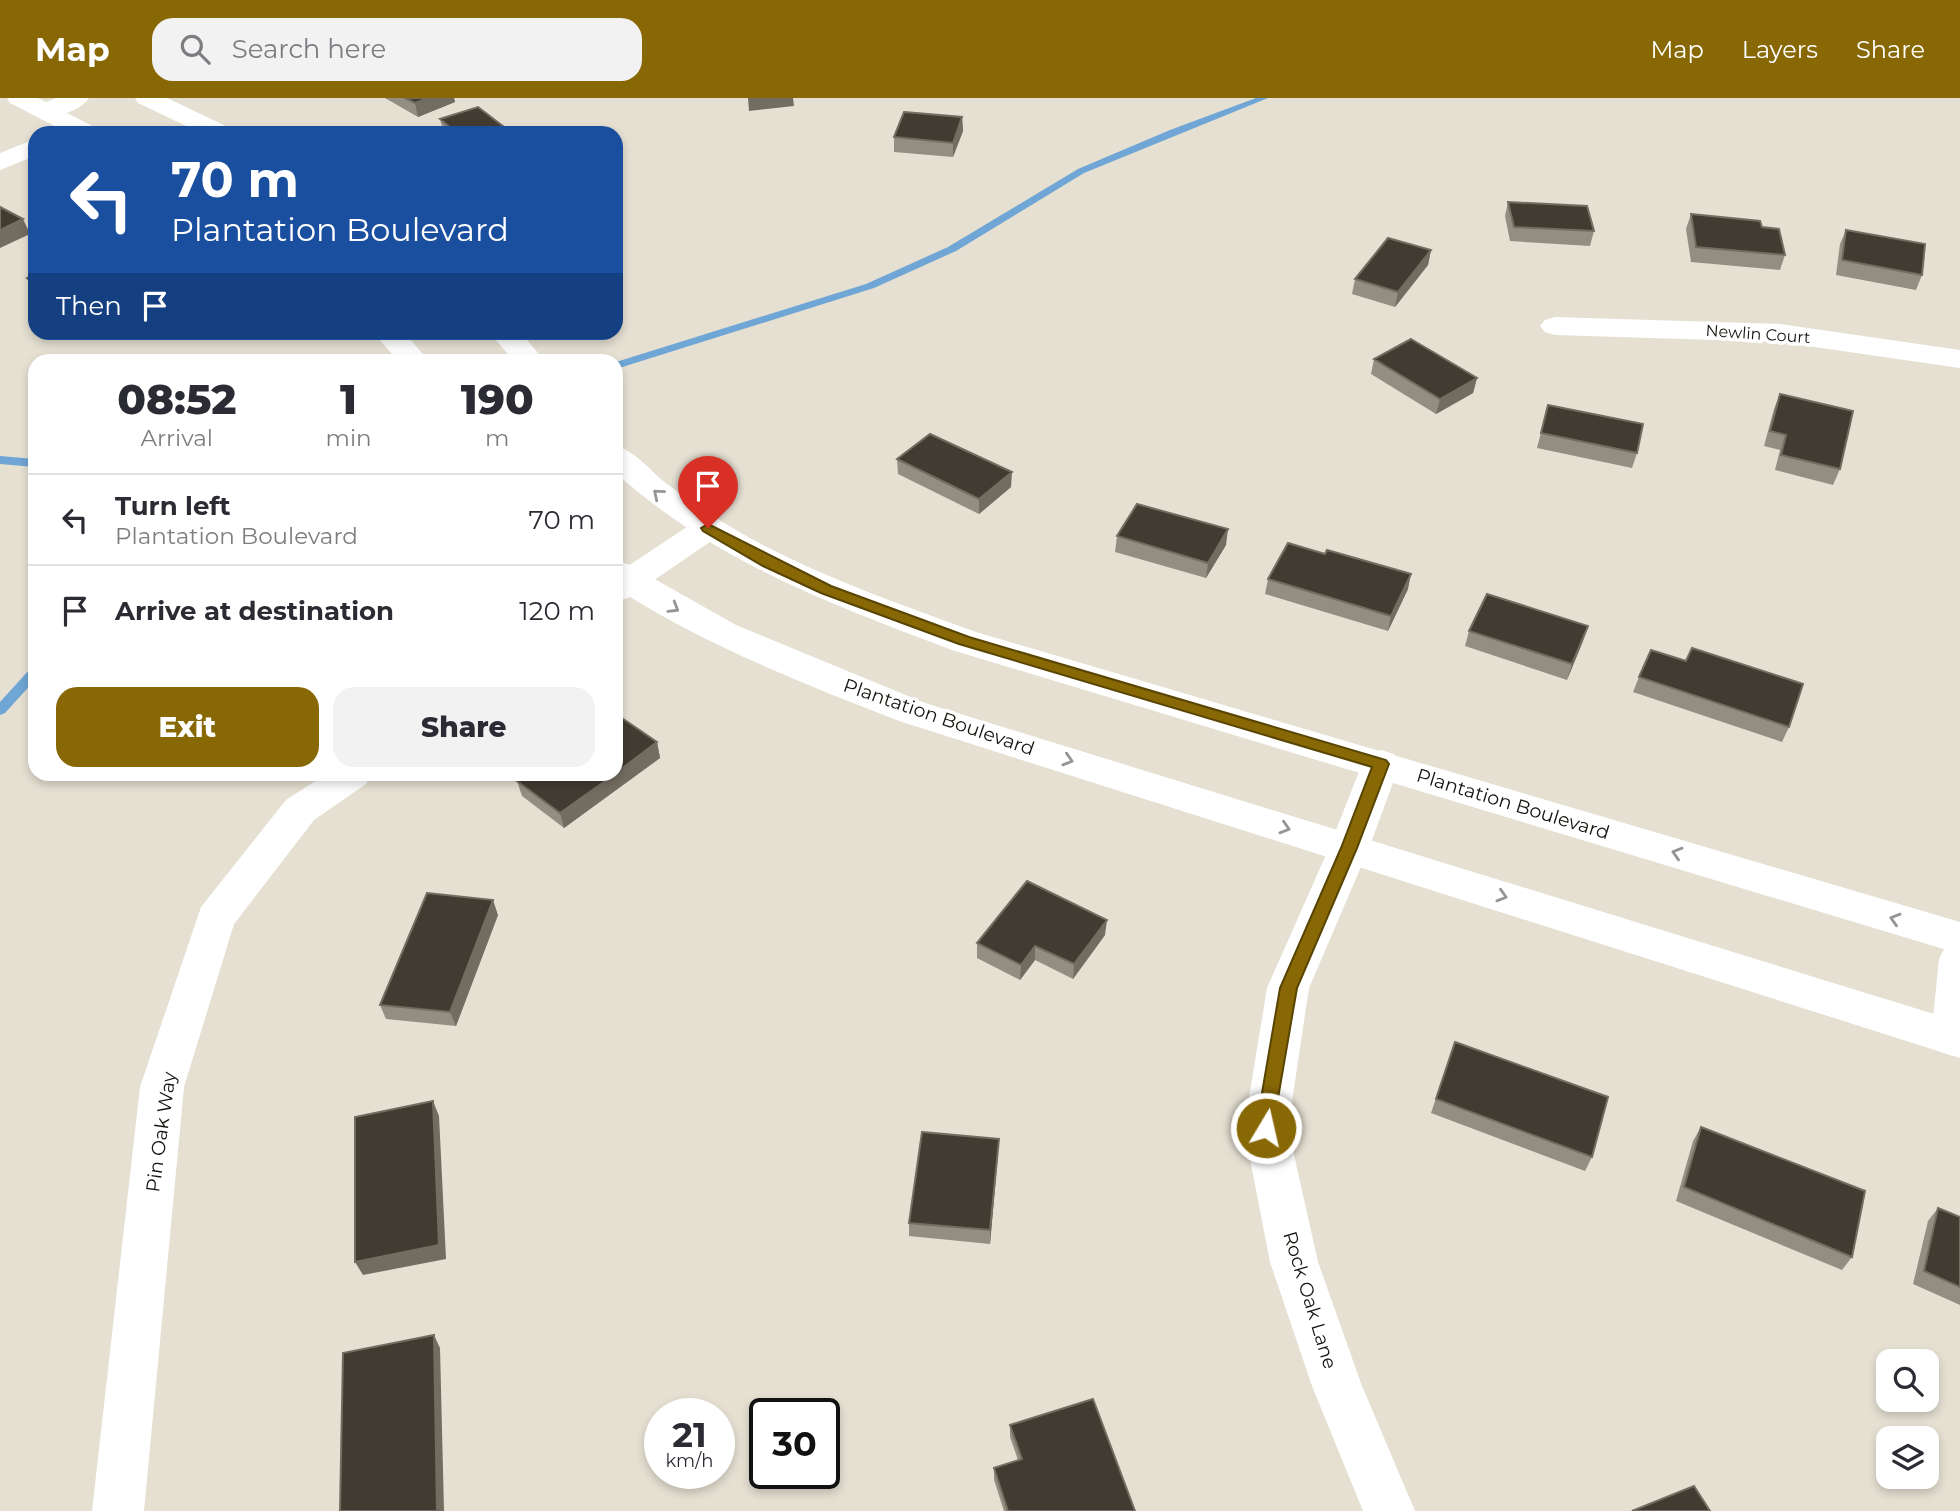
<!DOCTYPE html>
<html lang="en">
<head>
<meta charset="utf-8">
<style>
	:root { --surface:#fff; --page:#f2f2f3; --text:#2b2b33; --muted:#7c7c81; --line:#e1e1e2; --accent:#886805 }
	body { margin:0; font-family:Montserrat,sans-serif; background:var(--page); color:var(--text); height:100vh; display:flex; flex-direction:column; font-size:26px; white-space:nowrap }
	* { box-sizing:border-box; margin:0 }
	p { font-size:23px; color:var(--muted) }
	.icon { flex:none; width:38px; height:38px; fill:none; stroke:currentColor; stroke-width:2; stroke-linecap:round; stroke-linejoin:round }
	.map { position:relative; flex:1; overflow:hidden }
	.side { position:absolute; left:28px; top:256px; width:595px; height:427px; display:flex; flex-direction:column; background:var(--surface); border-radius:21px; box-shadow:0 4px 10px #0003 }
	.side>* { flex:none }
	.top-card { position:absolute; left:28px; top:28px; width:595px; height:214px; border-radius:21px; box-shadow:0 4px 10px #0003; background:#1a4fa0; color:#fff; overflow:hidden }
	.fabs { position:absolute; left:1876px; top:1251px; display:grid; gap:14px }
	.fabs a { display:grid; place-items:center; width:63px; height:63px; border-radius:14px; background:var(--surface); box-shadow:0 4px 10px #0003; font-size:35px }
	.speed { position:absolute; left:644px; top:1300px; display:flex; gap:14px; font-size:35px; font-weight:700; text-align:center }
	.speed>* { display:grid; place-content:center; width:91px; height:91px; border-radius:50%; background:var(--surface); box-shadow:0 4px 10px #0003; line-height:1 }
	.speed small { font-size:18px; font-weight:400 }
	.speed .limit { border:4px solid #111; border-radius:10px; background:#fff; color:#111 }
	.pin { position:absolute; display:grid; place-items:center; width:60px; height:60px; color:#fff; margin:-72px -30px; border-radius:50% 50% 50% 0; rotate:-45deg; box-shadow:0 0 7px #0007 }
	.pin .icon { rotate:45deg }
	.me { position:absolute; width:77px; margin:-38px; rotate:9deg; stroke-linejoin:round; filter:drop-shadow(0 0 5px #0008) }
	.turn { display:flex; align-items:center; gap:24px; height:147px; padding:0 28px; font-size:32px }
	.turn .icon { width:91px; height:91px; stroke-width:2.5 }
	.turn b { display:block; font-size:49px; line-height:60px }
	.then { display:flex; align-items:center; height:66px; padding:0 28px; background:#0003; gap:14px; font-size:26px }
	.eta { display:flex; justify-content:space-evenly; align-items:center; height:119px; text-align:center }
	.eta b { font-size:42px; font-weight:800; line-height:49px }
	.primary-button { display:flex; gap:14px; margin-top:auto; padding:14px 28px }
	.primary-button a { flex:1; height:80px; border-radius:21px; background:var(--accent); color:#fff; font-size:28px; font-weight:800; line-height:80px; text-align:center }
	.primary-button a+a { background:var(--page); color:var(--text) }
	ul { padding:0; list-style:none }
	li { display:flex; align-items:center; gap:21px; height:91px; padding:0 28px; border-top:2px solid var(--line) }
	li div { flex:1 }
	li b { display:block; font-size:26px }
	li em { font-style:normal }
	header { display:flex; align-items:center; gap:42px; box-sizing:border-box; height:98px; padding:0 35px; background:var(--accent); color:#fff }
	header strong { font-size:33px }
	nav { display:flex; gap:38px; margin-inline-start:auto; font-size:24px }
	.search { width:490px; height:63px; background:var(--page); display:flex; align-items:center; gap:18px; box-sizing:border-box; padding:0 24px; border-radius:21px; color:var(--muted); font-size:26px }
	.map>svg:first-child { display:block }
	.lines { fill:none; stroke-linecap:round; stroke-linejoin:round }
	.stream { fill:#6fa6d5; fill-rule:evenodd }
	.minor { fill:#fff; fill-rule:evenodd }
	.tertiary { fill:#fff; fill-rule:evenodd }
	.wall { fill:#948e82 }
	.shaded-wall { fill:#736c61 }
	.building { fill:#423b31; stroke:#736c61; stroke-width:2 }
	.oneway { stroke:#969593 }
	.route { fill:#886805; stroke:#584403; stroke-width:2 }
	.labels { text-anchor:middle; dominant-baseline:central; stroke-width:7; stroke-linejoin:round; paint-order:stroke }
	.far-street-label { font-size:16px; fill:#15130e; stroke:#fff }
	.street-label { font-size:19px; fill:#15130e; stroke:#fff }
</style>
</head>
<body>
<header>
<strong>Map</strong>
<div class="search"><svg class="icon" aria-label="search" viewBox="0 0 24 24"><circle cx="10" cy="10" r="6"/><path d="M15 15l6 6"/></svg>Search here</div>
<nav><a>Map</a><a>Layers</a><a>Share</a></nav>
</header>
<div class="map">
<svg width="1960" height="1413" viewBox="0 0 1960 1413">
	<rect width="100%" height="100%" fill="#e5e0d2"/>
	<g class="lines">
		<path class="stream" d="M1256,0H1268L1084,75L956,153L874,190L616,271V264L866,186L948,149L1078,71L1170,32Z
			M0,358L35,361V369L0,366Z
			M35,569V582L5,615L0,617V604L30,571Z"/>
		<path class="minor" d="M56,0H89C81,13 52,22 37,18L33,13L37,8Z
			M35,41V58L0,72V55Z
			M1555,219L1780,226L1960,252V270L1780,244L1555,237L1545,234L1540,228L1545,222Z
			M708,419L720,423L725,430L720,437L628,500L616,503V476L696,423Z
			M1381,652L1394,656L1400,666L1369,750L1309,890L1288,1030L1318,1164L1362,1288L1415,1413H1363L1312,1288L1270,1164L1244,1030L1267,890L1329,750L1362,666L1368,656Z
			M326,676H372L366,686L314,722L234,826L184,989L144,1413H92L140,989L201,809L286,702Z
			M1960,844V955L1953,958L1938,953L1931,940L1939,861L1945,849Z"/>
		<path class="tertiary" d="M7,0H38L96,30L100,35H68L10,5Z
			M135,0H167L230,30L234,35H201L138,5Z
			M373,234H404L428,262H397Z
			M489,234H520L544,262H513Z
			M616,348C637,354 650,373 667,386C693,405 720,423 748,439C821,479 899,506 976,534L1960,824V856L952,552C832,507 712,462 616,375Z
			M616,463L628,466L736,527L925,605L1960,924V960L899,623C802,585 704,547 616,490Z"/>
	</g>
	<path class="wall" d="M385,0H454L455,4L418,19Z
		M962,19L963,33L953,59L894,54V39Z
		M440,21L512,35H444Z
		M1508,104L1594,133L1590,148L1510,143L1505,118Z
		M1691,116L1785,157L1780,172L1691,164L1686,131Z
		M1846,132L1922,177L1916,192L1836,177L1840,146Z
		M1431,152L1428,167L1395,209L1352,196L1355,181Z
		M35,177V196L27,180Z
		M1374,261L1477,280L1473,295L1436,316L1371,276Z
		M1780,296L1840,371L1833,387L1775,372L1780,352L1764,348L1774,311Z
		M1548,307L1637,355L1632,370L1537,350Z
		M897,361L1011,389L979,416L898,376Z
		M1117,438L1226,447L1206,480L1115,454Z
		M1268,481L1408,491L1388,533L1265,496Z
		M1469,533L1583,543L1567,582L1465,548Z
		M1686,563L1789,629L1782,644L1633,594L1639,579Z
		M657,644L660,660L564,730L522,698L517,683Z
		M498,817L456,928L386,921L380,907Z
		M1105,837L1073,881L1035,862L1020,882L977,860V845Z
		M1455,944L1592,1059L1585,1073L1431,1015Z
		M1701,1029L1852,1159L1842,1172L1676,1103L1693,1043Z
		M998,1055L990,1146L909,1138V1125Z
		M1938,1110L1960,1119V1207L1913,1186L1928,1123Z
		M1010,1327L1135,1413H1004L994,1382V1370L1018,1362L1010,1339Z"/>
	<path class="shaded-wall" d="M428,0H454L455,4L418,19L415,5Z
		M748,0H793L794,8L749,13Z
		M962,19L963,33L953,59V45Z
		M23,121L30,136L0,150V132Z
		M1431,152L1428,167L1395,209L1398,194Z
		M1477,280L1473,295L1436,316L1440,301Z
		M1012,374L1011,389L979,416V401Z
		M1228,431L1226,447L1206,480L1208,465Z
		M1411,476L1408,491L1388,533L1391,518Z
		M1588,528L1583,543L1567,582L1572,566Z
		M657,644L660,660L564,730L560,715Z
		M493,802L498,817L456,928L450,914Z
		M1107,822L1105,837L1073,881L1074,866Z
		M1035,848V862L1020,882L1021,867Z
		M433,1003L439,1018L446,1161L363,1177L355,1164Z
		M999,1041L998,1055L990,1146V1132Z
		M434,1237L440,1250L444,1413H437Z"/>
	<path class="building" d="M405,0H428L415,5Z
		M478,9L512,35H457L440,21Z
		M904,14L962,19L953,45L894,39Z
		M1508,104L1587,108L1594,133L1514,129Z
		M0,109L23,121L0,132Z
		M1691,116L1760,123L1762,129L1779,131L1785,157L1696,149Z
		M1846,132L1925,146L1922,177L1842,162Z
		M1388,140L1431,152L1398,194L1355,181Z
		M35,177V187L27,180Z
		M1411,241L1477,280L1440,301L1374,261Z
		M1780,296L1853,313L1840,371L1781,357L1786,337L1770,333Z
		M1548,307L1643,326L1637,355L1541,335Z
		M930,336L1012,374L979,401L897,361Z
		M1137,406L1228,431L1208,465L1117,438Z
		M1288,445L1325,456L1327,452L1411,476L1391,518L1268,481Z
		M1487,496L1588,528L1572,566L1469,533Z
		M1692,550L1803,586L1789,629L1639,579L1651,552L1686,563Z
		M616,616L657,644L616,675Z
		M528,676H615L560,715L517,683Z
		M1027,783L1107,822L1074,866L1035,848L1021,867L977,845Z
		M427,795L493,802L450,914L380,907Z
		M1455,944L1608,999L1592,1059L1436,1001Z
		M433,1003L439,1147L355,1164V1019Z
		M1701,1029L1865,1093L1852,1159L1684,1089Z
		M922,1034L999,1041L990,1132L909,1125Z
		M1938,1110L1960,1119V1189L1924,1173Z
		M434,1237L437,1413H340L343,1255Z
		M1093,1301L1135,1413H1008L994,1370L1022,1361L1010,1327Z
		M1694,1388L1710,1413H1632Z"/>
	<defs><path id="oneway-chevron" d="M-2-3.5L2.5 0L-2 3.5" fill="none" stroke-width="1.6" stroke-linecap="round" stroke-linejoin="round" transform="scale(1.75)"/></defs>
	<g class="oneway">
		<use href="#oneway-chevron" transform="translate(658 396) rotate(-140)"/>
		<use href="#oneway-chevron" transform="translate(674 510) rotate(31)"/>
		<use href="#oneway-chevron" transform="translate(1068 662) rotate(17)"/>
		<use href="#oneway-chevron" transform="translate(1285 730) rotate(17)"/>
		<use href="#oneway-chevron" transform="translate(1677 755) rotate(-163)"/>
		<use href="#oneway-chevron" transform="translate(1502 798) rotate(17)"/>
		<use href="#oneway-chevron" transform="translate(1895 821) rotate(-163)"/>
	</g>
	<path class="route" d="M708,426L831,488L969,539L1386,662L1389,666L1357,750L1297,890L1272,1035L1266,1038L1259,1035L1256,1030L1280,890L1341,750L1372,669L959,546L821,495L763,468L703,433L701,430Z"/>
	<g class="labels">
		<g class="far-street-label">
			<text transform="translate(1758 236) rotate(4)">Newlin Court</text>
		</g>
		<g class="street-label">
			<text transform="translate(939 619) rotate(19)">Plantation Boulevard</text>
			<text transform="translate(1513 706) rotate(17)">Plantation Boulevard</text>
			<text transform="translate(161 1034) rotate(-82)">Pin Oak Way</text>
			<text transform="translate(1310 1202) rotate(73)">Rock Oak Lane</text>
		</g>
	</g>
</svg>
<div class="fabs">
<a><svg class="icon" aria-label="search" viewBox="0 0 24 24"><circle cx="10" cy="10" r="6"/><path d="M15 15l6 6"/></svg></a>
<a><svg class="icon" aria-label="layers" viewBox="0 0 24 24"><path d="M12 4l9 5-9 5-9-5zM3 14l9 5 9-5"/></svg></a>
</div>
<div class="speed"><div>21<small>km/h</small></div><div class="limit">30</div></div>
<div class="pin" style="left:708px;top:430px;background:#d93025"><svg class="icon" aria-label="arrive" viewBox="0 0 24 24"><path d="M6 21V4h12l-3 4 3 4H6"/></svg></div>
<svg class="me" style="left:1266px;top:1030px" viewBox="-20 -20 40 40"><circle r="17" fill="#886805" stroke="#fff" stroke-width="3"/><path d="M0-11L8 9 0 5-8 9z" fill="#fff"/></svg>
<div class="top-card">
<div class="turn"><svg class="icon" aria-label="left" viewBox="0 0 24 24"><path d="M17 20v-9H6M10 6l-5 5 5 5"/></svg><div><b>70 m</b>Plantation Boulevard</div></div>
<div class="then">Then<svg class="icon" aria-label="arrive" viewBox="0 0 24 24"><path d="M6 21V4h12l-3 4 3 4H6"/></svg></div>
</div>
<section class="side">
<div class="eta">
<div><b>08:52</b><p>Arrival</p></div>
<div><b>1</b><p>min</p></div>
<div><b>190</b><p>m</p></div>
</div>
<ul>
<li><svg class="icon" aria-label="left" viewBox="0 0 24 24"><path d="M17 20v-9H6M10 6l-5 5 5 5"/></svg><div><b>Turn left</b><p>Plantation Boulevard</p></div><em>70 m</em></li>
<li><svg class="icon" aria-label="arrive" viewBox="0 0 24 24"><path d="M6 21V4h12l-3 4 3 4H6"/></svg><div><b>Arrive at destination</b></div><em>120 m</em></li>
</ul>
<div class="primary-button"><a>Exit</a><a>Share</a></div>
</section>
</div>
</body>
</html>
